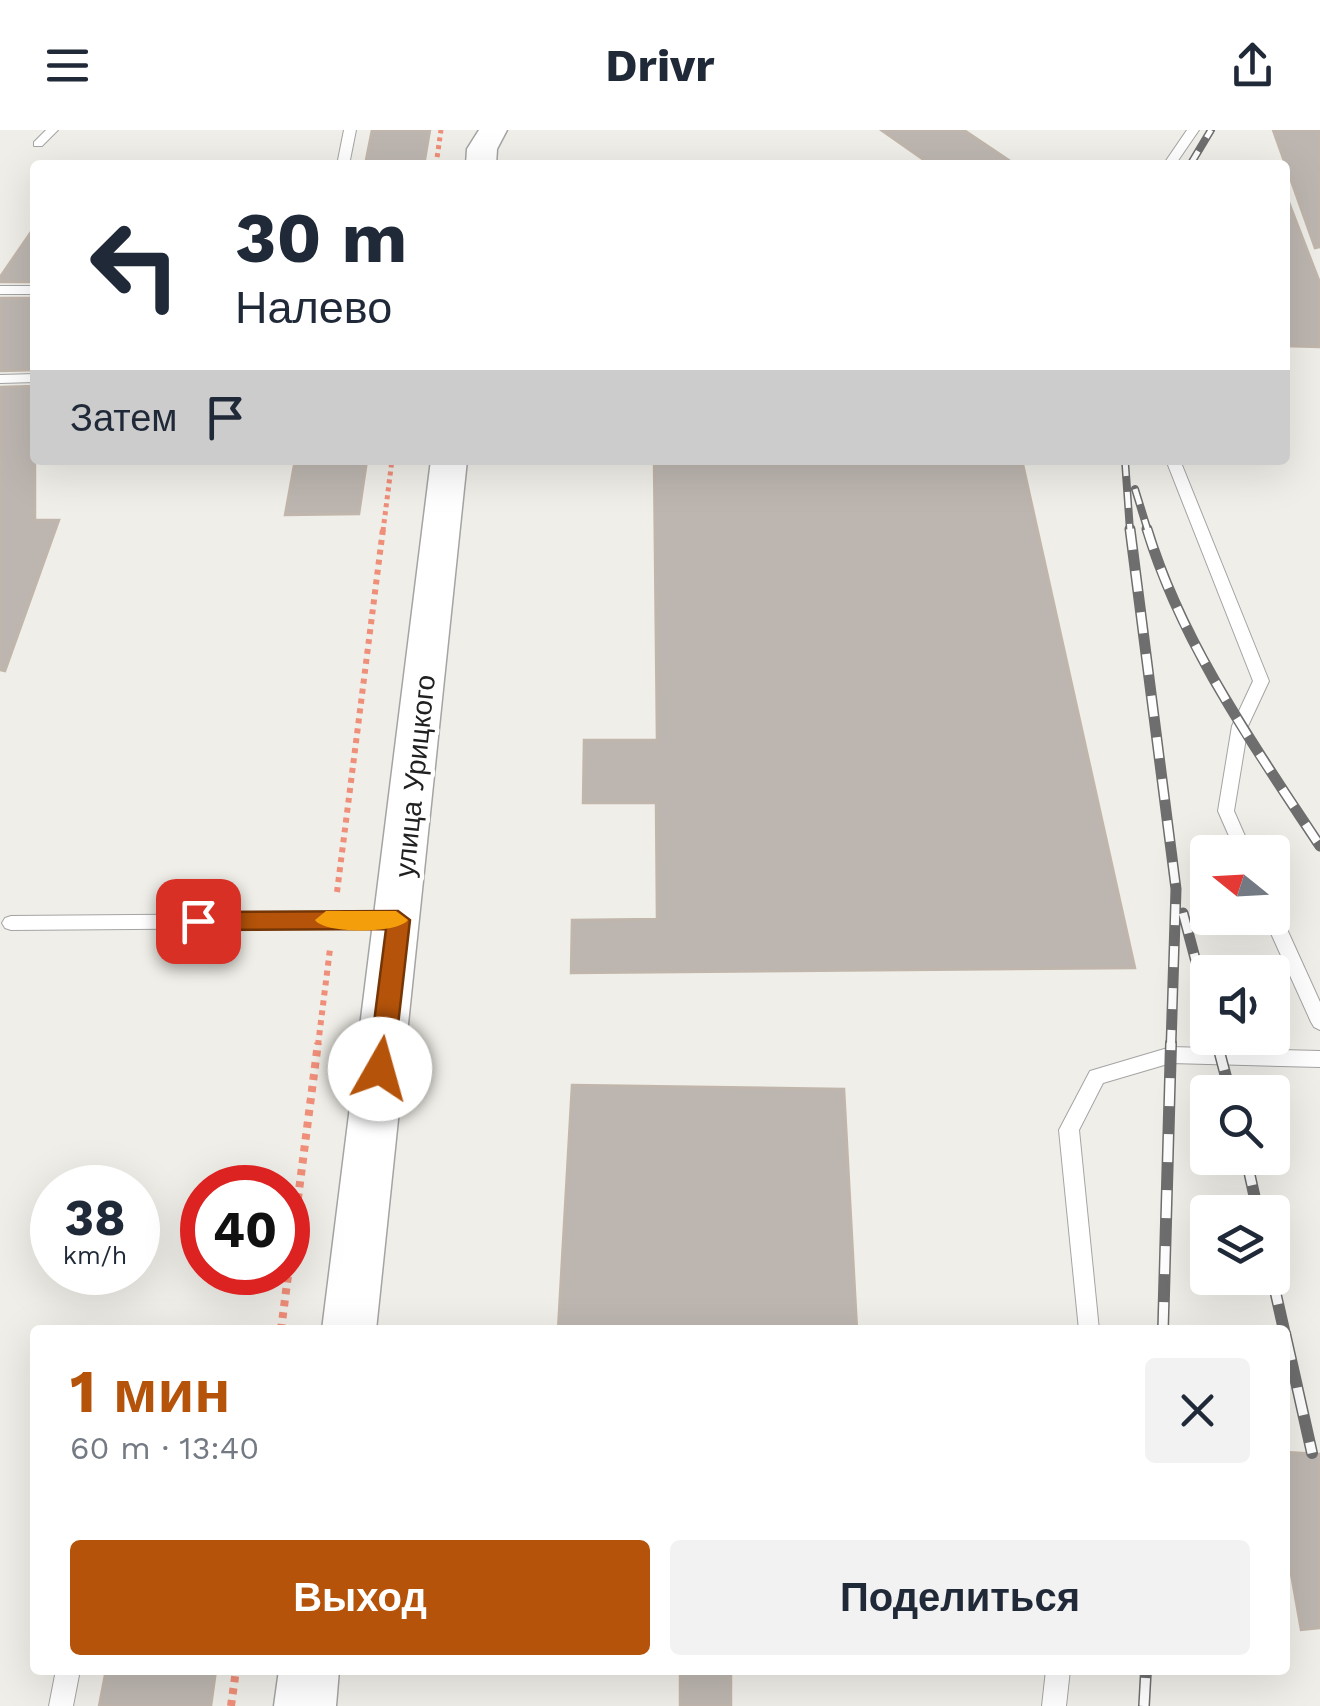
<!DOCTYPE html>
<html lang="ru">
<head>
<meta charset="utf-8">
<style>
	:root { --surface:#fff; --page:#f2f2f3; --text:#1f2937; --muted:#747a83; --accent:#b45309 }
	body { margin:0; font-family:"Work Sans",sans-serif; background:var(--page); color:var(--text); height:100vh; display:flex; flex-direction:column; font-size:38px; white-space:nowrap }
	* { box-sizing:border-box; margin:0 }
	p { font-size:32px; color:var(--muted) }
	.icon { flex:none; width:55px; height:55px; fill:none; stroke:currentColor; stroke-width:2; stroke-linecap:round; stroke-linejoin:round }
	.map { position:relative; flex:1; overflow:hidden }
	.sheet { position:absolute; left:30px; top:1195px; width:1260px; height:350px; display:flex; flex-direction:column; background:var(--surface); border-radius:10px; box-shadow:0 10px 40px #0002 }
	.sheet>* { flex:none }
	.top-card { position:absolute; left:30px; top:30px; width:1260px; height:305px; border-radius:10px; box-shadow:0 10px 40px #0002; background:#fff; color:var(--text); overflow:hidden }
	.needle { width:65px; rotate:288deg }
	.tools { position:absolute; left:1190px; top:705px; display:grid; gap:20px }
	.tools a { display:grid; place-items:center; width:100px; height:100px; border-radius:10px; background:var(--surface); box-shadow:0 10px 40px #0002; font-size:50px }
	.speed { position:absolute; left:30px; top:1035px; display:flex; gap:20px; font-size:50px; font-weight:700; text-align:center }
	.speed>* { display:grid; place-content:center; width:130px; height:130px; border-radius:50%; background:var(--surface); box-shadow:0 10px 40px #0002; line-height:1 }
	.speed small { font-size:25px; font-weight:400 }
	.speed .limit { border:15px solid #d22; background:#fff; color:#111 }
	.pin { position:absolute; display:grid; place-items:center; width:85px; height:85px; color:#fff; margin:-42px; border-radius:20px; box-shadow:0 5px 15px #0006 }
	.me { position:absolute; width:110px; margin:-55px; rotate:7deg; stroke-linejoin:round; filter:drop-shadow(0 0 8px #0008) }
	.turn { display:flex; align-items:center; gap:35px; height:210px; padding:0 40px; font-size:45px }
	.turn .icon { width:130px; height:130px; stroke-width:2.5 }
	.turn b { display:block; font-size:70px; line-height:85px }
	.then { display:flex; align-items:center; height:95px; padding:0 40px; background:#0003; gap:20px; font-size:38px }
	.round { display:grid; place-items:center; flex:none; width:105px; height:105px; border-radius:10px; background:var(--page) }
	.headline { display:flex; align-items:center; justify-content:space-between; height:170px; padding:0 40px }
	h1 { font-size:60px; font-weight:700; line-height:75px; color:var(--accent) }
	.cta { display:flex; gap:20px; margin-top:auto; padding:20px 40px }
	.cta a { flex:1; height:115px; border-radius:10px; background:var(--accent); color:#fff; font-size:40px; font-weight:700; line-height:115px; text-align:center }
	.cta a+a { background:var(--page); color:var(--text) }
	header { display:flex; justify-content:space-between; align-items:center; height:130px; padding:0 40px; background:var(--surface); font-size:45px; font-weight:700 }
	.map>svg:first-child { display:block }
	.building { fill:#bdb6b0; stroke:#c1b6ab; stroke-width:2.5 }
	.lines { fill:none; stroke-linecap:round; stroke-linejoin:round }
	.service-casing { stroke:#a4a4a4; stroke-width:2 }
	.tertiary-casing { stroke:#a4a4a4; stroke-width:3 }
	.path-far2 { stroke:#ef8e79; stroke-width:5; stroke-dasharray:4 4; stroke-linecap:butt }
	.path-far1 { stroke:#ef8e79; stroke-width:6; stroke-dasharray:5 5; stroke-linecap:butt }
	.path { stroke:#ef8e79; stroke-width:8; stroke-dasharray:6 6; stroke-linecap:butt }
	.service { fill:#fff; fill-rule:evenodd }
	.tertiary { fill:#fff; fill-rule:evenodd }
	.rail-far2-casing { stroke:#6e6e6e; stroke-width:8 }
	.rail-far1-casing { stroke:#6e6e6e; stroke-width:11 }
	.rail-casing { stroke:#6e6e6e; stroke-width:12 }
	.rail-far2 { stroke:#fff; stroke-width:5; stroke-dasharray:16; stroke-linecap:butt }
	.rail-far1 { stroke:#fff; stroke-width:8; stroke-dasharray:21; stroke-linecap:butt }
	.rail { stroke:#fff; stroke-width:9; stroke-dasharray:28; stroke-linecap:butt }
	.route { fill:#b45309; stroke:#753606; stroke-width:2.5 }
	.slow { fill:#f59e0b }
	.labels { text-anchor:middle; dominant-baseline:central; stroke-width:9; stroke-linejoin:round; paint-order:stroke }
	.street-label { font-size:28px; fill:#202020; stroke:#fff }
</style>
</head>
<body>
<header><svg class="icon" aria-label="menu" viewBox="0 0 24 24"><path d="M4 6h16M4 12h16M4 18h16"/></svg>Drivr<svg class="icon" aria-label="share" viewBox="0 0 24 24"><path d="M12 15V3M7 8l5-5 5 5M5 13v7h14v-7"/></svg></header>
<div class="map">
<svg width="1320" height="1576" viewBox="0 0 1320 1576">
	<rect width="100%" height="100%" fill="#f0eee8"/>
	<path class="building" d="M372,0H430L424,35H365Z
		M881,0H964L1016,35H931Z
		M1273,0H1320V117L1315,118Z
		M1288,70L1320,153V217L1285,216Z
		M35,96V152H0V147Z
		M0,168H35V240L0,241Z
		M35,256V390H59L5,541L0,540V257Z
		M295,330H367L359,384L285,385Z
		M654,330H1022L1135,838L571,843L572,790L657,789L656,673H583L584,610H657Z
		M572,955L844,959L857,1200H558Z
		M1285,1322L1320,1324V1498L1301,1500L1285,1410Z
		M106,1540H216L211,1576H99Z
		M680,1540H731V1576H680Z"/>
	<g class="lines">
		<defs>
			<path id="service" d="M46,0H58L42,16H34V12Z
				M344,0H356L349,35H337Z
				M1187,0H1199L1175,35H1163Z
				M0,156H35V164H0Z
				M35,244V252L0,253V245Z
				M1166,330H1180L1269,551L1248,596L1234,681L1252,722H1236L1218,681L1232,596L1253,551Z
				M1272,779L1281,786L1320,872V900L1314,897L1311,892L1264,788H1272Z
				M393,783L399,785L402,790L399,795L393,797L11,800L5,798L2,793L5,788L11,786Z
				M1171,917L1320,921V937L1171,933L1103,953L1079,1000L1099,1200H1079L1059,1000L1090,941Z
				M56,1540H80L73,1576H49Z
				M1046,1540H1070L1066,1576H1042Z"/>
			<path id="tertiary" d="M479,0H507L497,19L496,35H466L467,19Z
				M431,330H467L376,1200H322Z
				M279,1540H339L336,1576H274Z"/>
		</defs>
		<use href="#service" class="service-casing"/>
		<use href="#tertiary" class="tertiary-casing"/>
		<path class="path-far2" d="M436,35L441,0
			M383,401L392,330"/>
		<path class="path-far1" d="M337,762L383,399
			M318,915L330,819"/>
		<path class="path" d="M281,1200L318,913
			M231,1576L236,1540"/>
		<use href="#service" class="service"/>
		<use href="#tertiary" class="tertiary"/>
		<defs>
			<path id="rail-far2" d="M1190,35L1211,0
				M1125,330L1130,401
				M1135,359L1148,401"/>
			<path id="rail-far1" d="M1130,399L1176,759L1171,915
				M1147,399C1182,514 1254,616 1320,716
				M1183,783L1208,877
				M1216,908L1218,915"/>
			<path id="rail" d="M1217,913L1230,962
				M1246,1028L1258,1082
				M1272,1147L1284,1200
				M1163,1200L1171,913
				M1285,1203L1312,1323
				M1144,1576L1146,1540"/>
		</defs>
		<use href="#rail-far2" class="rail-far2-casing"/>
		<use href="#rail-far1" class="rail-far1-casing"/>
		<use href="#rail" class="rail-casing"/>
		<use href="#rail-far2" class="rail-far2"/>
		<use href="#rail-far1" class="rail-far1"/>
		<use href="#rail" class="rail"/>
	</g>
	<path class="route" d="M398,781L410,790L393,939L380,949L368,939L386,799L198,800L187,791L198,782Z"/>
	<path class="slow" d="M326,781H396L408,790C398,804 324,804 315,790Z"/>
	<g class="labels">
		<g class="street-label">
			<text transform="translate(415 646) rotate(-84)">улица Урицкого</text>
		</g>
	</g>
</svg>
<div class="tools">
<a><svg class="needle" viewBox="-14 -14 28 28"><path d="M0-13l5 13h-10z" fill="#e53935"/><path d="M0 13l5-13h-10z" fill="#747a83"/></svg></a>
<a><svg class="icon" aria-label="sound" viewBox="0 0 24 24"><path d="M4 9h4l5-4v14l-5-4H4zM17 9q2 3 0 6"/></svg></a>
<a><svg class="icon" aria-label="search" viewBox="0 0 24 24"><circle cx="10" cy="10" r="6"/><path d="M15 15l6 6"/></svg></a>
<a><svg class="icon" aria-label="layers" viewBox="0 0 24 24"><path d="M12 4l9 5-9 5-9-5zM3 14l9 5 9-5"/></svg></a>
</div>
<div class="speed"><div>38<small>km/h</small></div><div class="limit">40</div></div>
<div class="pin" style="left:198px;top:791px;background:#d93025"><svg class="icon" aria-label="arrive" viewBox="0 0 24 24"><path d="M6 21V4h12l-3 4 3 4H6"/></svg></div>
<svg class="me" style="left:380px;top:939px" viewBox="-20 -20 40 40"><circle r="19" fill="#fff"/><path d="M0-13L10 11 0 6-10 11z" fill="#b45309"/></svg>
<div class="top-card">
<div class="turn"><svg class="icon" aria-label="left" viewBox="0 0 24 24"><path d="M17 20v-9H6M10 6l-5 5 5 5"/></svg><div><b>30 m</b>Налево</div></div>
<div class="then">Затем<svg class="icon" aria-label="arrive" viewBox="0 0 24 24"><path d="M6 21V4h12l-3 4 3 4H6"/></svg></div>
</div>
<section class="sheet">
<div class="headline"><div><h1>1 мин</h1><p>60 m · 13:40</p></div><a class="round"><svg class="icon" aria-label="close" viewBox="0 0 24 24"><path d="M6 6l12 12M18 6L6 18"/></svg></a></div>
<div class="cta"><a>Выход</a><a>Поделиться</a></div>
</section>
</div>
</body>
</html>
